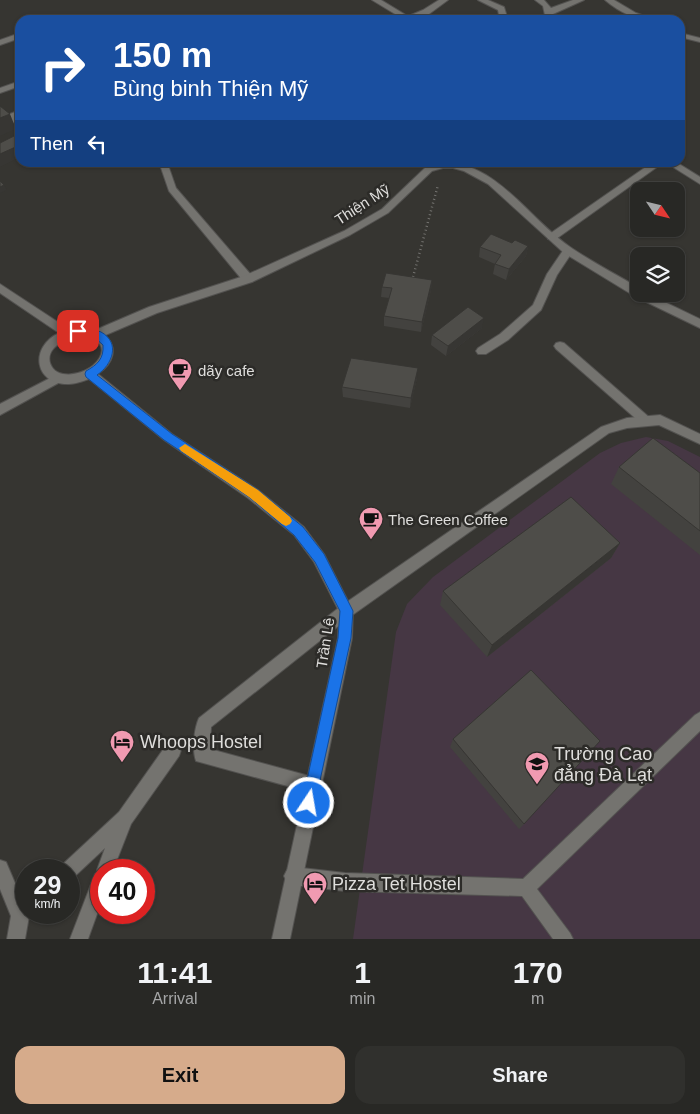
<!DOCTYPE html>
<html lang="en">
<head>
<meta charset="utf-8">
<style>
	:root { --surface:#282825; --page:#30302d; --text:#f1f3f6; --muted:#a5a6a7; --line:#444442; --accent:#d6ab8b }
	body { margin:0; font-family:Arial,sans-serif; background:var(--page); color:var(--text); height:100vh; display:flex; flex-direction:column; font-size:19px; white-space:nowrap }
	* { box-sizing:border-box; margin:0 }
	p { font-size:16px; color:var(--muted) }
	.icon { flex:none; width:28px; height:28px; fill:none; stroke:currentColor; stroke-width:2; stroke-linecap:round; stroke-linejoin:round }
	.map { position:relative; height:939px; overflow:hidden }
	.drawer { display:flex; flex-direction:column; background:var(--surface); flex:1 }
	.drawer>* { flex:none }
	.hud { position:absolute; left:15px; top:15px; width:670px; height:152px; border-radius:15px; box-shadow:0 1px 4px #0004,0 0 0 1px var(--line); background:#1a4fa0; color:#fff; overflow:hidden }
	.needle { width:32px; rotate:125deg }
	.controls { position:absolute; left:630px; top:182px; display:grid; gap:10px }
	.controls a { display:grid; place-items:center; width:55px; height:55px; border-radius:10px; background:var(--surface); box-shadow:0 1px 4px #0004,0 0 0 1px var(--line); font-size:25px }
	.speed { position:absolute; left:15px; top:859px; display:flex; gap:10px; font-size:25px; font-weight:700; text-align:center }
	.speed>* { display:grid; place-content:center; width:65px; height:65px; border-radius:50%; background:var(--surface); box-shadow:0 1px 4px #0004,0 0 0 1px var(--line); line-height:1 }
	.speed small { font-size:12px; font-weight:400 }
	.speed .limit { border:8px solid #d22; background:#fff; color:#111 }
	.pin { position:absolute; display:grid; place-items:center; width:42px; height:42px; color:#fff; margin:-21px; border-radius:10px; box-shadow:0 2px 8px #0006 }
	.me { position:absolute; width:55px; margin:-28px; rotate:12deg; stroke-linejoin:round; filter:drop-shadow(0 0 4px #0008) }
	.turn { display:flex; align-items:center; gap:18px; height:105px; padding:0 15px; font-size:22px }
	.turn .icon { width:65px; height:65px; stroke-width:2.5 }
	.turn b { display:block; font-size:35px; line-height:42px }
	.then { display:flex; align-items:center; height:48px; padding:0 15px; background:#0003; gap:10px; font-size:19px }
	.eta { display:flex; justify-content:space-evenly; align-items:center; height:85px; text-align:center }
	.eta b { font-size:30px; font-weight:800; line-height:35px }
	.cta { display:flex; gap:10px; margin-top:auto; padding:10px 15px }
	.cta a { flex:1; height:58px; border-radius:15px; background:var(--accent); color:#111; font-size:20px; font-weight:800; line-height:58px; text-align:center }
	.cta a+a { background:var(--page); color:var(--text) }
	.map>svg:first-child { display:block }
	.education { fill:#463744 }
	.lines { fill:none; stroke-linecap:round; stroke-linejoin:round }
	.lane-casing { stroke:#535250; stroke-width:2 }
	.street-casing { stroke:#535250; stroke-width:2 }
	.secondary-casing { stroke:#535250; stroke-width:2 }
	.path { stroke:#73726f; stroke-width:2.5; stroke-dasharray:1 3; stroke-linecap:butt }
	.lane { fill:#74736f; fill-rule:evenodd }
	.street { fill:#74736f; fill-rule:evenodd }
	.secondary { fill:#74736f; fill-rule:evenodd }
	.wall { fill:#43423f }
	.shaded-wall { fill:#373633 }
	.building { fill:#4e4d49; stroke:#373633 }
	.route { fill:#1a73e8; stroke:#114b97 }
	.slow { fill:#f59e0b }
	.labels { text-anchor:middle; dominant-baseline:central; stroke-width:5; stroke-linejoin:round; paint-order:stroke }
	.street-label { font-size:15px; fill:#dfdedc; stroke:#2c2b28 }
	.poi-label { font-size:15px; fill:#dfdedc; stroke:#2c2b28; text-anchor:start }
	.near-poi-label { font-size:18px; fill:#dfdedc; stroke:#2c2b28; text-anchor:start }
</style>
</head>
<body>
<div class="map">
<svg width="700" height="939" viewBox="0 0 700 939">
	<rect width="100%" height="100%" fill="#363531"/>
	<path class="education" d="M646,437L668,441L700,457V939H353L396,632L407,604L433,577L600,453L621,443Z"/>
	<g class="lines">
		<defs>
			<path id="lane" d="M439,0H448L429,14L409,20L404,18L423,10Z
				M478,0H488L504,7L508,20H500L498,10Z
				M535,0H544L551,8L573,0H584L553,14L554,20H546L543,6Z
				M605,0H614L636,13L656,20C636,20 620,13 605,0Z
				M20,33V38L0,45V40Z
				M680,33L700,38V42L680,37Z
				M20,81V86L0,93V88Z
				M20,110V116L15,117L20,121V128L5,116Z
				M159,162H171L168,165L176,188L252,276L253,279L252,282H244L169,191Z
				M653,162H664L556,239H548V235Z
				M568,248L573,251L557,275L541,310L508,340L486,354H478L476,351L478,348L500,334L533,305L547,274L564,249Z
				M560,342L564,343L650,418L652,421L650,424H642L556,349L554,346L556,343Z
				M346,604L351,606L353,611L351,616L211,727L210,749L313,777L319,779L321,785L319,791L313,793L196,761C192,750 194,729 199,718L341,606Z
				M700,712V731L537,889L570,933L573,939H553L522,896L345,891L293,885L287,882L284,876L287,870L293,867L345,873L523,879L695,715Z
				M173,742L179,744L181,750L179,756L131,824L113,870H101V903L88,939H70L95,874L98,873L97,870L105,848L75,876L69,878V870H61L63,864L119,812L167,744Z"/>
			<path id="street" d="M372,0H381L414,20H405Z
				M442,162C498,162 530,221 573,249C594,263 617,275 639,288V294H648L700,319V328L636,297L564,253L488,184L464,171L453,168H443L432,171L388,213L350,235L252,282L157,313L101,337L97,338L92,334L93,331L149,307L244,276L344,231L382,209L426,167Z
				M665,162H676L700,177V184Z
				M58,374L62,375L64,378L62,381L0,415V404Z
				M660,415L700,434V444L659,425L627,428L609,433L351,616L346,618L341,616L339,611L341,606L601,427L627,418Z
				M0,860L6,862L29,916L25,939H7L11,916L0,889Z"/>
			<path id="secondary" d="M0,284L70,330C101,319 132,350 98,374L172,434L258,490L304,527L324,554L353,611L352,638L290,939H272L338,638L339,611L314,562L294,535L248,498L164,440L89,379C83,381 75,384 69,384C34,385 29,347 59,333L0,293ZM78,335C125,340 93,379 63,374C50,372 45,357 54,348C61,341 70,338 78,335Z"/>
		</defs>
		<use href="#lane" class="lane-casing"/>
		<use href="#street" class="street-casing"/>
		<use href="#secondary" class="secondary-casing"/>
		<path class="path" d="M413,277L438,185"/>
		<use href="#lane" class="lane"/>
		<use href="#street" class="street"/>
		<use href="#secondary" class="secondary"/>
	</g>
	<path class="wall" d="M512,243L528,246L526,256L506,280L493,274L495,264L479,257L480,247Z
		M432,280L431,290L421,332L384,326V316L389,298L381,297L382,287Z
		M482,328L446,356L431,345L432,335Z
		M417,378L410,408L343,397L342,387Z
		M619,467L700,473V555L611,484Z
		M620,543L611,558L487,657L440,605L443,591Z
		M453,739L524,824L519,829L450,747Z"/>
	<path class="shaded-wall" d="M10,114L16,129L0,136V118Z
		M20,145V157L0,167V154Z
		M71,162H85L73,167Z
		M4,185L7,190L0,193V187Z
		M528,246L526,256L506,280L509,269Z
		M432,280L431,290L421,332L422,322Z
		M484,318L482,328L446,356L448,346Z
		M418,368L417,378L410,408L411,398Z
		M620,543L611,558L487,657L492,645Z"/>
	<path class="building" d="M0,106L10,114L0,118Z
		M14,136L20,141V145L0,154V143Z
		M0,181L4,185L0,187Z
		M491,234L512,243L515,240L528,246L509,269L495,264L501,255L480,247Z
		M386,273L432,280L422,322L384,316L392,288L382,287Z
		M468,307L484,318L448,346L432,335Z
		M351,358L418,368L411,398L342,387Z
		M653,438L700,473V531L619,467Z
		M571,497L620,543L492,645L443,591Z
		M531,670L600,741L524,824L453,739Z"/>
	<path class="route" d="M78,328C85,329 95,329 101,332C121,343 112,365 97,375L172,434L258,490L303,527L324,554L351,607L353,611L351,638L314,808L309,810L304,808L302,803L338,638L340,611L315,562L294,535L249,497L164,440L86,377L85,374L86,371C97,365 104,359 103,345L94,337L74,334V329Z"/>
	<path class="slow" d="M185,444L258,490L290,517L292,521L290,524L286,526L282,524L249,497L181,451L179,448Z"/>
	<defs>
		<symbol id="cafe-pin" viewBox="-11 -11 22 30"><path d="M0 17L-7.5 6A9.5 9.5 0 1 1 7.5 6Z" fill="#f19ab1" stroke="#2c2b28"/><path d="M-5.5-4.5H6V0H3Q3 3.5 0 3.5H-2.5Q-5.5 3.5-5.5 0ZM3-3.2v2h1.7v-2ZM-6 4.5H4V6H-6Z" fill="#111"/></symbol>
		<symbol id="hotel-pin" viewBox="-11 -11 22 30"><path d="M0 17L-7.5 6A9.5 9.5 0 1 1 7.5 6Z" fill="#f19ab1" stroke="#2c2b28"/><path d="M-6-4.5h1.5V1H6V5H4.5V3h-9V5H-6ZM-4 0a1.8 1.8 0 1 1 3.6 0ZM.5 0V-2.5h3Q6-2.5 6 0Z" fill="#111"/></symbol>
		<symbol id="university-pin" viewBox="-11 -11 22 30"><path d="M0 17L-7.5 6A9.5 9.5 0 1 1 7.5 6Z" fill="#f19ab1" stroke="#2c2b28"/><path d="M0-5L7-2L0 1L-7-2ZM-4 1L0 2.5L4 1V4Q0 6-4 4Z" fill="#111"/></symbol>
	</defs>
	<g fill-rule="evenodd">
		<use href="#cafe-pin" x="166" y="356" width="28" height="38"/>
		<use href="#cafe-pin" x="357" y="505" width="28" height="38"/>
		<use href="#hotel-pin" x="108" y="728" width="28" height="38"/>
		<use href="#university-pin" x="523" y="750" width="28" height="38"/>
		<use href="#hotel-pin" x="301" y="870" width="28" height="38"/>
	</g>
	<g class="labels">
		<g class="street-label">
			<text transform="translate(362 204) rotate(-33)">Thiện Mỹ</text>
			<text transform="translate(325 643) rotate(-81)">Trần Lê</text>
		</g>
		<g class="poi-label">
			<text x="198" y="370">dãy cafe</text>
			<text x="388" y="519">The Green Coffee</text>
		</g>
		<g class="near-poi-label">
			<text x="140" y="742">Whoops Hostel</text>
			<text x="554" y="754">Trường Cao<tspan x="554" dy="21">đẳng Đà Lạt</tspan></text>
			<text x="332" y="884">Pizza Tet Hostel</text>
		</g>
	</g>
</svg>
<div class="controls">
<a><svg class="needle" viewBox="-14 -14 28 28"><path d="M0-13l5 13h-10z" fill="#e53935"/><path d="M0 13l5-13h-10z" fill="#a5a6a7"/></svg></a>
<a><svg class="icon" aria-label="layers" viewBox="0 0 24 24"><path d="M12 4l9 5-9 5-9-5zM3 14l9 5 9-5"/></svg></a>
</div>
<div class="speed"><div>29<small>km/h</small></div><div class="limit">40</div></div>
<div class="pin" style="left:78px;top:331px;background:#d93025"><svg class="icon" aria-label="arrive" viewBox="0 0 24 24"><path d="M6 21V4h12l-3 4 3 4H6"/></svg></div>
<svg class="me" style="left:309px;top:803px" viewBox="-20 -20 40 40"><circle r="17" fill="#1a73e8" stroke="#fff" stroke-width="3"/><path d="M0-11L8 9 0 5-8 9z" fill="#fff"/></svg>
<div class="hud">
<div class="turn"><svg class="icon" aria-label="right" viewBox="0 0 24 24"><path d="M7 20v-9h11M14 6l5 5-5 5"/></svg><div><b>150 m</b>Bùng binh Thiện Mỹ</div></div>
<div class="then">Then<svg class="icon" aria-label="left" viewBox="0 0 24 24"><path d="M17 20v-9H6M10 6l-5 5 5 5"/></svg></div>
</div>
</div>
<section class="drawer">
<div class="eta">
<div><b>11:41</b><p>Arrival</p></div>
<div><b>1</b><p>min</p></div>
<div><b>170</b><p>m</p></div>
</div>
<div class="cta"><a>Exit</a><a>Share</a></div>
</section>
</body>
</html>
